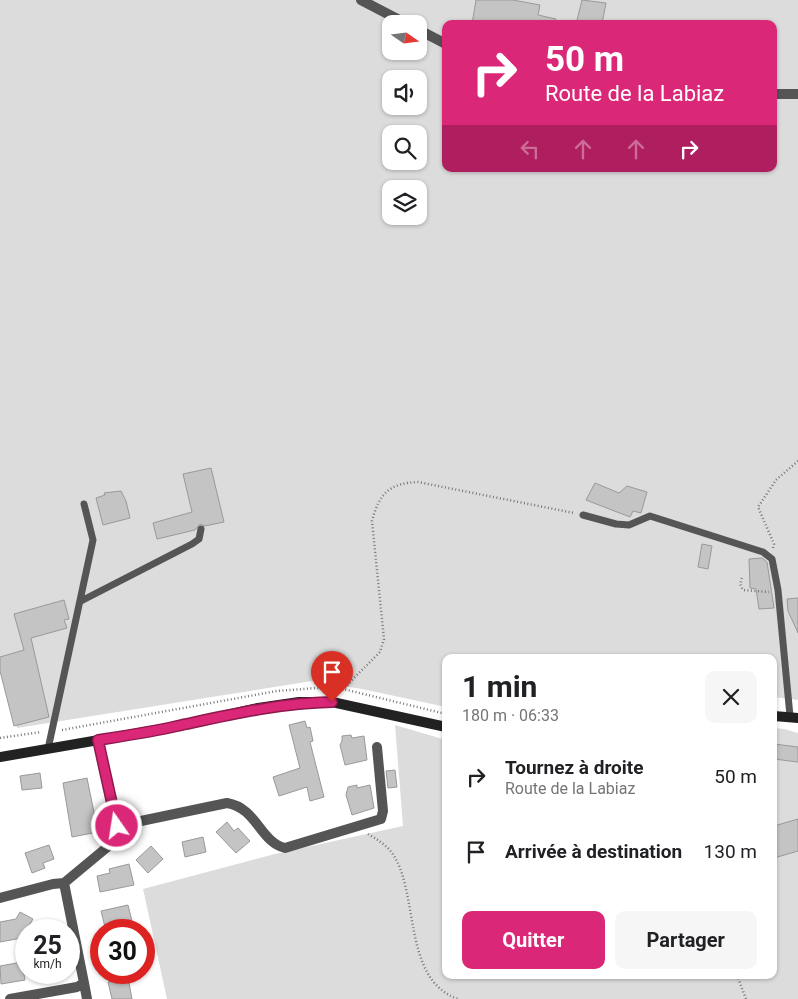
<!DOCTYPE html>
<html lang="fr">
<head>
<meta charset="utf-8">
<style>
	:root { --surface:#fff; --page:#f6f6f6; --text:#202124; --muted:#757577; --accent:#db2777 }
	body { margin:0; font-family:Roboto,sans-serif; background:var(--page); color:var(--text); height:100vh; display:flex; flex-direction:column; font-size:19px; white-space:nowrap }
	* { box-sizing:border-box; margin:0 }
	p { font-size:16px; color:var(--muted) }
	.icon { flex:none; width:28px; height:28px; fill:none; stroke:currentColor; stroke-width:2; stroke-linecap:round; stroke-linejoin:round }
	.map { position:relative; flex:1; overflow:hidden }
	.sheet { position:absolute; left:442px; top:654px; width:335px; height:325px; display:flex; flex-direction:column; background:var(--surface); border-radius:10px; box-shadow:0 1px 4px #0004 }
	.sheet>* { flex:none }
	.top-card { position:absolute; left:442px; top:20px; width:335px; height:152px; border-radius:10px; box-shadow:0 1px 4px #0004; background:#db2777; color:#fff; overflow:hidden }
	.needle { width:32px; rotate:104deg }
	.controls { position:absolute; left:382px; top:15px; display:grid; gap:10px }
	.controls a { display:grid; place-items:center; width:45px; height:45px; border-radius:10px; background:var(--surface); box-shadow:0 1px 4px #0004; font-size:25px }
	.speed { position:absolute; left:15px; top:919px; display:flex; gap:10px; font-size:25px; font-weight:700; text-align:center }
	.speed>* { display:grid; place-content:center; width:65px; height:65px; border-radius:50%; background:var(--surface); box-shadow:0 1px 4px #0004; line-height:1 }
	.speed small { font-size:12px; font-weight:400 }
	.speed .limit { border:8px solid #d22; background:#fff; color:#111 }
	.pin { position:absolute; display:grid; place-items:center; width:42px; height:42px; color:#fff; margin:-51px -21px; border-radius:50% 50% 50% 0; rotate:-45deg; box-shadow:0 0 5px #0007 }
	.pin .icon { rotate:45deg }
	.me { position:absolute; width:55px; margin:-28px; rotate:347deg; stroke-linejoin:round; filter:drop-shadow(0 0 4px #0008) }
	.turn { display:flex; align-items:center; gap:18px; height:105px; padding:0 20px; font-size:22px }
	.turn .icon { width:65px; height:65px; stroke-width:2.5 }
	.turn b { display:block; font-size:35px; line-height:42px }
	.lanes { display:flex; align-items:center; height:48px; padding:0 20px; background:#0003; justify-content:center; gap:25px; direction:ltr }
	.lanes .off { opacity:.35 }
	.round { display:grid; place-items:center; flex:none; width:52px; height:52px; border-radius:10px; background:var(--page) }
	.overview { display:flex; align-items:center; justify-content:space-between; height:85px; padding:0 20px }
	h1 { font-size:30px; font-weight:700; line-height:38px }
	.button { display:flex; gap:10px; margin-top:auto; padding:10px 20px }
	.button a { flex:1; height:58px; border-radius:10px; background:var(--accent); color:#fff; font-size:20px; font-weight:700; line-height:58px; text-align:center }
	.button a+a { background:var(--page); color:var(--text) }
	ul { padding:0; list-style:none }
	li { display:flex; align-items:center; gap:15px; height:75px; padding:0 20px }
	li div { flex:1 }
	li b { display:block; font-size:19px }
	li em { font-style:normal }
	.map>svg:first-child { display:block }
	.green { fill:#dcdcdc; fill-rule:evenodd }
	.building { fill:#c4c4c4; stroke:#999 }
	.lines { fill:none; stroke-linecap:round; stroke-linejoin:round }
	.path { stroke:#777; stroke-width:2.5; stroke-dasharray:1 2.5; stroke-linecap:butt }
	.service { stroke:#555; stroke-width:7 }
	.minor { stroke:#555; stroke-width:10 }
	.secondary { stroke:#222; stroke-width:10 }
	.route-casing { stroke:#8e194d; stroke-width:12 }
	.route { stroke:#db2777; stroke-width:9 }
</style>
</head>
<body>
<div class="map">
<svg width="798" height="999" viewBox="0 0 798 999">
	<rect width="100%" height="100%" fill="#fff"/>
	<path class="green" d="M0,0H798V700L774,697V658H446V707L362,689L312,681L17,728L0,658ZM391,24H419V51H391ZM446,24H774V169H446ZM391,79H419V106H391ZM391,134H419V161H391ZM391,189H419V216H391Z
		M395,725L446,740V975H774V728L784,729L798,733V999H167L143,889L275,854L403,826Z"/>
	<path class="building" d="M476,0H513L540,5L538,15L556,19L555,24H472Z
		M582,0L606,3L602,24H576Z
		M211,468L224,522L205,526L200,524L195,530L157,539L153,523L192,512L183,474Z
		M595,483L619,493L627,486L647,492L641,513L633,511L630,517L586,500Z
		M121,491L126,501L130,518L103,525L96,498L105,495L104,493Z
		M702,544L712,546L708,569L698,567Z
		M762,558L767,562L774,608L759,609L756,589L750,588L749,559Z
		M798,598V633L788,611L787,599Z
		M64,600L69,619L64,620L67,628L31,638L49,717L14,726L0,671V657L24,650L14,614Z
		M305,721L307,728L310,727L313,741L310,742L324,797L310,801L307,787L279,796L273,777L300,768L289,725Z
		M351,735L352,738L364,736L367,760L345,765L340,745L342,741V736Z
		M774,744L798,747V762L774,759Z
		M395,770L397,787L388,788L386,771Z
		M40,773L42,788L22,790L20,776Z
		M87,778L98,832L72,837L63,783Z
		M357,785V788L370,785L374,808L352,815L346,795L348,787Z
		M798,819V851L774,858V826Z
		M227,822L234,831L238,828L250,841L236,853L216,832Z
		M203,837L206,852L185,857L182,842Z
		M49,845L54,859L43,863L45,868L32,873L25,853Z
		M151,846L163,859L148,873L136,860Z
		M129,864L134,885L100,892L97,876L110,873L109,869Z
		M128,905L132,921L105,927L101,911Z
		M20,912L33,919L22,938L0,942V922L16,919Z
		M22,962L25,980L1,984L0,966Z
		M128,978L132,999H112L108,982Z"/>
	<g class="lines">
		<path class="path" d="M773,548L774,544L758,507L776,480L798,461
			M742,578L740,584L743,590L769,592
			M342,690L380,652L384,639L372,521C379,494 389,483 418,482L574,513
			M62,730L277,691L316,688L343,689L446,714
			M0,738L41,732
			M368,834C378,840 388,846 394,856C419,896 403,980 458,999
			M737,975L746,999"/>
		<path class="service" d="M583,515L616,524L629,525L650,516L763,552L772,559L778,590L790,716
			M81,601L192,544L199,539L201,529
			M48,749L93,540L84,504"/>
		<path class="minor" d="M361,0L407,24
			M419,30L446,44
			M774,94H798
			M117,826L227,803C257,808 260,842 285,848L381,819L383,811L377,747
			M0,898L53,884L64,883
			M84,983L87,999
			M10,999L77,987L84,983L64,883L111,844L118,831L98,740"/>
		<path class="secondary" d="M774,716L798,718
			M0,757L174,727L258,708L299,702H332L446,727"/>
	</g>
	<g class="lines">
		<defs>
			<path id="route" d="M117,826L98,740C124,736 151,732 177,726C229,715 279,703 332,702"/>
		</defs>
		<use href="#route" class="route-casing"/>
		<use href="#route" class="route"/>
	</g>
</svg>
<div class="controls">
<a><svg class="needle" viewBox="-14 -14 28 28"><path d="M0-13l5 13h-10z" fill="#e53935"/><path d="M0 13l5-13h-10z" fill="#757577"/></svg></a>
<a><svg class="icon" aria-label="sound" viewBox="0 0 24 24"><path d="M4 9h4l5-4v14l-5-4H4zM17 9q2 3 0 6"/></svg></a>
<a><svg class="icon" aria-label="search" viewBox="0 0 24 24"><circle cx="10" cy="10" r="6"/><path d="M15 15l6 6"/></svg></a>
<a><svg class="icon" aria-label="layers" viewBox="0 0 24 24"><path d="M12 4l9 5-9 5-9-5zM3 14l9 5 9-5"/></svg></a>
</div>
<div class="speed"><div>25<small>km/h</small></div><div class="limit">30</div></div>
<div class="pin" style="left:332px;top:702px;background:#d93025"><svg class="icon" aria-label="arrive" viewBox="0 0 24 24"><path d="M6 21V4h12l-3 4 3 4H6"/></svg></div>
<svg class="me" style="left:117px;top:826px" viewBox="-20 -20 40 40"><circle r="17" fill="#db2777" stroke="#fff" stroke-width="3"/><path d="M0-11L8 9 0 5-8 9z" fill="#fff"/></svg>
<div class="top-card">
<div class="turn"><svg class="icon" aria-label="right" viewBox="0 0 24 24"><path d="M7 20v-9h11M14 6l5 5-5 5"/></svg><div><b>50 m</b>Route de la Labiaz</div></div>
<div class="lanes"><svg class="icon off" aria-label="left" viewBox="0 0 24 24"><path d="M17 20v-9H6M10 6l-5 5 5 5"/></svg><svg class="icon off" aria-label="ahead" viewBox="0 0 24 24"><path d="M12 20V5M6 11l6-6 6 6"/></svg><svg class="icon off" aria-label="ahead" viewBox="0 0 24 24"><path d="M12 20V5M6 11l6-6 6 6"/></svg><svg class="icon" aria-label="right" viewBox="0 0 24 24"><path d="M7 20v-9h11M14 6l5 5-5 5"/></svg></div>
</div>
<section class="sheet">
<div class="overview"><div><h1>1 min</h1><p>180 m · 06:33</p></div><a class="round"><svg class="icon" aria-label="close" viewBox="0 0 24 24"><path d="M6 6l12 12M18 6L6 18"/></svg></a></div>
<ul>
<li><svg class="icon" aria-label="right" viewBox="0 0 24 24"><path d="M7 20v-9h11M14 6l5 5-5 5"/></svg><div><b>Tournez à droite</b><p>Route de la Labiaz</p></div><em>50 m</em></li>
<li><svg class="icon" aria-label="arrive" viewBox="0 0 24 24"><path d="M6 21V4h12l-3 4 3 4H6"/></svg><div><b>Arrivée à destination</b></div><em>130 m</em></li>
</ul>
<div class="button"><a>Quitter</a><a>Partager</a></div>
</section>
</div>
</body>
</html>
